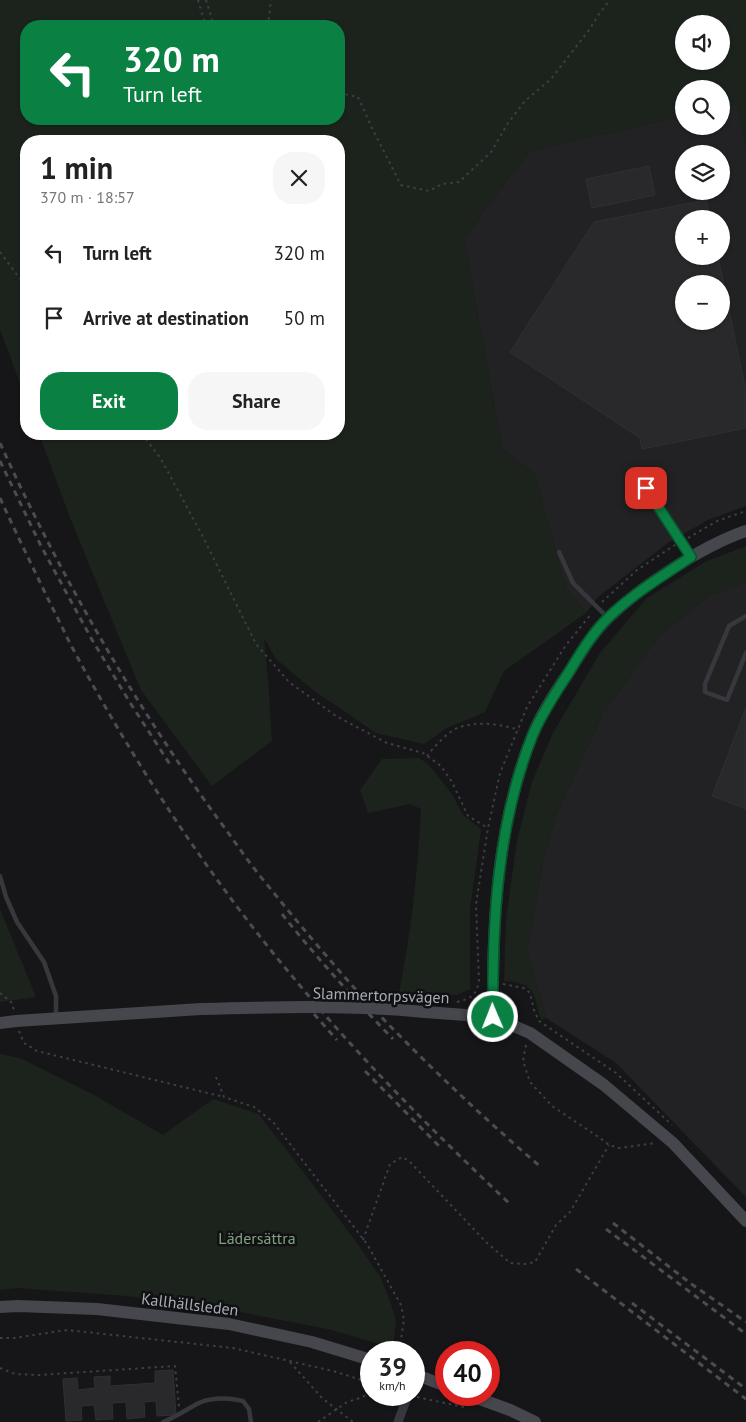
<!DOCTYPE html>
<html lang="en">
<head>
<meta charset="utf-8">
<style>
	:root { --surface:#fff; --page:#f6f6f6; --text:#222; --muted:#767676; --accent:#0b8043 }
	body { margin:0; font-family:"PT Sans",sans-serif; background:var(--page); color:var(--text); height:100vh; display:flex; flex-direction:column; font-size:19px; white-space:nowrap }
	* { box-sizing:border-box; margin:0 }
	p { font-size:16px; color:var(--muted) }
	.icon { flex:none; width:28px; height:28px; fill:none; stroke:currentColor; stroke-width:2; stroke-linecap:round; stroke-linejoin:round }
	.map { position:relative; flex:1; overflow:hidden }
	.side { position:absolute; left:20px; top:135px; width:325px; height:305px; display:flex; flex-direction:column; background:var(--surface); border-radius:20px; box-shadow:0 1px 4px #0004 }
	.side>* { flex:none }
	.banner { position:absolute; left:20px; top:20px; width:325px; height:105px; border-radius:20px; box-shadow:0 1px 4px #0004; background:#0b8043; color:#fff; overflow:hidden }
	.tools { position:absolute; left:675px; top:15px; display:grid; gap:10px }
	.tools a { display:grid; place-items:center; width:55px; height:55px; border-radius:50%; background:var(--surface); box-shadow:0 1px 4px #0004; font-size:25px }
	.speed { position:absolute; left:360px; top:1341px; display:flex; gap:10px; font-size:25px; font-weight:700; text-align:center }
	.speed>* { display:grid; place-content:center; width:65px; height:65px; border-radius:50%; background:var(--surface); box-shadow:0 1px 4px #0004; line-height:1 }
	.speed small { font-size:12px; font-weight:400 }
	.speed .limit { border:8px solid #d22; background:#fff; color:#111 }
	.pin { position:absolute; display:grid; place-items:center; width:42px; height:42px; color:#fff; margin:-21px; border-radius:10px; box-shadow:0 2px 8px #0006 }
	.me { position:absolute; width:55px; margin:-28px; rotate:359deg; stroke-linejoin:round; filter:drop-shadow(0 0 4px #0008) }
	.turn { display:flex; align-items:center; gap:18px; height:105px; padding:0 20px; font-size:22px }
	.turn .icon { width:65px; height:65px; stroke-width:2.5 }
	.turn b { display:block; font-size:35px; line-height:42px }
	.round { display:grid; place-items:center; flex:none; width:52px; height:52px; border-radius:20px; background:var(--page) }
	.overview { display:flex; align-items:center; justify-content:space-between; height:85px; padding:0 20px }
	h1 { font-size:30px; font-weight:800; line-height:38px }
	.primary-button { display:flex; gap:10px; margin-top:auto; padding:10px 20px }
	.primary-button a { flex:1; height:58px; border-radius:20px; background:var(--accent); color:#fff; font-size:20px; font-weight:800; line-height:58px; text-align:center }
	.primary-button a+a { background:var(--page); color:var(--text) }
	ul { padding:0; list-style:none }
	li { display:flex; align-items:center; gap:15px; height:65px; padding:0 20px }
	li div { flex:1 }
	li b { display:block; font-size:19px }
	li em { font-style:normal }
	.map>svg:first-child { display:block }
	.built { fill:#222225; fill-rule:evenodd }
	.green { fill:#1c231d; fill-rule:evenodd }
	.building { fill:#29292c; stroke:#303034; fill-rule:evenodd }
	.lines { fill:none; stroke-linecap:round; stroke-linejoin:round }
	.path { stroke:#3d3f44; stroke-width:2; stroke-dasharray:2.5 4; stroke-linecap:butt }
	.lane { stroke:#37383d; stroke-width:4.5 }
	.street { stroke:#37383d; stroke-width:9 }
	.secondary { stroke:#45474d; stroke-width:12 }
	.rail { stroke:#4a4c52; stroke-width:3; stroke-dasharray:6 5; stroke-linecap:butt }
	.secondary-bridge { stroke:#45474d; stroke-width:12 }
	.route-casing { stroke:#07532c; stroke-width:12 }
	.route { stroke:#0b8043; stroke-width:9 }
	.labels { text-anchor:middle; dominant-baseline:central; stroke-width:5; stroke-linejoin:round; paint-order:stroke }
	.street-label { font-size:16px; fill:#a8adb8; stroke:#111113 }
	.park-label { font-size:16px; fill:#7fa381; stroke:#111113 }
</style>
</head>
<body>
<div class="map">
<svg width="746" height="1422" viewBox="0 0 746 1422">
	<rect width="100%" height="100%" fill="#161618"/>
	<path class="built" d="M738,104L746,148V506L708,520L669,542L598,597L586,613L566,589L535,475L502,448L464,238L529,151L684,116V126H721V108ZM684,154H721V191H684ZM684,219H721V256H684ZM684,284H721V321H684Z
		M746,582V1197L616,1063L546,1018L527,952L544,857L556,815L603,713L659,636L710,595Z"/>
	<path class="green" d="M0,0H746V148L738,104L721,108V89H684V116L529,151L464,238L502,448L535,475L566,589L586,613L504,671L485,712L447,728L424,744L376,733L313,690L276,659L264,638L268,680L272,741L212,786L141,690L72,523L39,434H339V141H26V400L0,329ZM684,24H721V61H684ZM26,26H339V119H26Z
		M746,546V582L710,595L659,636L603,713L556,815L544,857L527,952L546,1018L541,1020C533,994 536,982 504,981L506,918L517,841L532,782L553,733L600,653L647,598L705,562Z
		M419,758L428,764L452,794L462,814L481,829L470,909V989L457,995L399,993C411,933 418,871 421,809L410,804L368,813L360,790L382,759Z
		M0,909L36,997L0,1002Z
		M0,1054L20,1058L96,1096L163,1135L213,1099L258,1114L282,1144L354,1239L381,1278L391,1304L396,1321L393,1348L328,1329L204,1305L127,1296L18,1288L0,1290Z"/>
	<path class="building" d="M649,166L655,195L592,208L586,179Z
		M706,200L710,219H684V256H718L746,392V428L642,449L640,438L510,352L594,222ZM684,284H721V321H684Z
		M746,708V809L712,796Z
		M173,1370L176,1415L157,1416L156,1401L144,1402L145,1417L127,1419L126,1402L112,1403L113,1419L96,1420L94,1405L81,1406L82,1420L66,1421L63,1379L77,1378L78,1390L95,1388L94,1377L110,1376V1386L155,1383V1371Z"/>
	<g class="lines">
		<path class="path" d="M198,0L204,20L207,26
			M206,0L213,22L217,26
			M268,26L271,0
			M339,93L358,97L372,128L401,185L429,191L442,184L459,182L491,152L508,123L525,101L551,79L589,30L599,14L610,0
			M0,252L26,287
			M142,434L161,459L203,537L256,644L289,682L336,716L387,743L423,753L441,766L452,782L468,816L488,828
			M688,538L717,521L746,511
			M602,602L637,570L675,545
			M427,756C434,747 449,730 460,727C478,721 501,724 519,730
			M503,984L524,988L530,993L534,1010L539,1021L616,1073L672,1125
			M0,993L11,1002L14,1010
			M457,1002C471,998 475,997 479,982L476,904L488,828L500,773L527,707L566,645L592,613
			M19,1031L24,1043L37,1051L224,1097
			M526,1045L523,1061L530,1082L552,1106L600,1138L609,1145L619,1148L656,1143
			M216,1077L224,1097L254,1107L273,1122L367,1244L401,1305L404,1320L399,1352
			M363,1240L390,1164L402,1157L409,1161L486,1242L510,1263L525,1264L535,1262L556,1225L570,1212L609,1145
			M0,1338H14L67,1330L233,1348L333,1371L371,1383
			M290,1362L322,1398L353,1422
			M0,1368L15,1374L39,1375L175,1366L179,1407
			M417,1397L468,1408
			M318,1422L347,1402L360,1398L371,1393"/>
		<path class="lane" d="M642,482L690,556
			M559,552L573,583L607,617
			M746,616L729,626L705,684V692L727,700L746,653
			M0,876L6,897L17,922L44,962L56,996V1017
			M163,1422C176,1417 187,1409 199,1403C213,1397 229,1398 243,1401L249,1409L251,1422"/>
		<path class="street" d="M398,1422L408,1395"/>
		<path class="secondary" d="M425,1012L493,1017L530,1033L604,1085L673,1143L746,1221
			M493,1017C492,922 497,823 533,734C542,712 556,691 569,672C580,654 594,631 609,617C628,599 650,583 672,569C695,554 720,540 746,531
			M0,1023L16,1021L201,1009
			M0,1307L18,1306L97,1309L229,1324L312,1342L371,1360
			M414,1374L446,1386
			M469,1395L510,1410L535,1422"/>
		<path class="rail" d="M0,443C60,575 133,702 218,819C234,840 248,862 265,882C298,923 331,962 366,1001C422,1060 481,1116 542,1168
			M0,461L41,546L91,638L129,701L171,766
			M0,498C17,535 35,572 53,609C60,622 66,636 73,649C136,766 211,880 297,982C363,1062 436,1134 511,1205
			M282,914C317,958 354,999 393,1039
			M314,1014L337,1040
			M365,1071L439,1146
			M613,1223L690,1283L746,1322
			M606,1229L746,1334
			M576,1269L746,1399
			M632,1303L746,1389"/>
		<path class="secondary-bridge" d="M201,1009C276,1007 351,1005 425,1012"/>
	</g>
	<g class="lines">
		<defs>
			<path id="route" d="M493,1017C492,922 497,824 533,734C542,713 556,692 569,672C580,654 593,632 609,617C633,594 662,576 691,557L646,488"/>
		</defs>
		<use href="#route" class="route-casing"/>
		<use href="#route" class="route"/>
	</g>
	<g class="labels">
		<g class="street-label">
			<text transform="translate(381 995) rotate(2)">Slammertorpsvägen</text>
			<text transform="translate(190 1304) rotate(7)">Kallhällsleden</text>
		</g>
		<g class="park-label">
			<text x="257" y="1238">Lädersättra</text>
		</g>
	</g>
</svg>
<div class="tools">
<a><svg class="icon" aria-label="sound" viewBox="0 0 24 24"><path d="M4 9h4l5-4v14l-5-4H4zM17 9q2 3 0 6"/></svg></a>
<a><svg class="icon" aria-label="search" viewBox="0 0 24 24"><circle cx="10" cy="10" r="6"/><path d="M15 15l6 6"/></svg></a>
<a><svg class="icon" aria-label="layers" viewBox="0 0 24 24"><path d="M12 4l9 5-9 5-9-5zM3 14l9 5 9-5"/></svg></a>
<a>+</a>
<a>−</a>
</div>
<div class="speed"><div>39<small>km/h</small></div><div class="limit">40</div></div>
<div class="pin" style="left:646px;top:488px;background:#d93025"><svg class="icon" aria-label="arrive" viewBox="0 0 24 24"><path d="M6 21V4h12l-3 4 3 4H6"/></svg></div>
<svg class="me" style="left:493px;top:1017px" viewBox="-20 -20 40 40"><circle r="17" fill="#0b8043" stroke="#fff" stroke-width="3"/><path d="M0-11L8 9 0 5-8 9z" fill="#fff"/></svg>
<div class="banner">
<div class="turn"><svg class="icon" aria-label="left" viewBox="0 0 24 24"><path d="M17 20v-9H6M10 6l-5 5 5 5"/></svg><div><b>320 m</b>Turn left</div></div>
</div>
<section class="side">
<div class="overview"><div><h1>1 min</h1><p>370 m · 18:57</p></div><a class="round"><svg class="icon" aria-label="close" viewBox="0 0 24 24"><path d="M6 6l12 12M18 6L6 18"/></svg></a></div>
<ul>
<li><svg class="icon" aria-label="left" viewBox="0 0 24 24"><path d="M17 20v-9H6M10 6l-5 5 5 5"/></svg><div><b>Turn left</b></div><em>320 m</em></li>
<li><svg class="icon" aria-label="arrive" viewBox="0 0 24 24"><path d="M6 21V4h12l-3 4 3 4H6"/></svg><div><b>Arrive at destination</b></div><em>50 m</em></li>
</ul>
<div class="primary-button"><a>Exit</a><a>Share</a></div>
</section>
</div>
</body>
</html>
